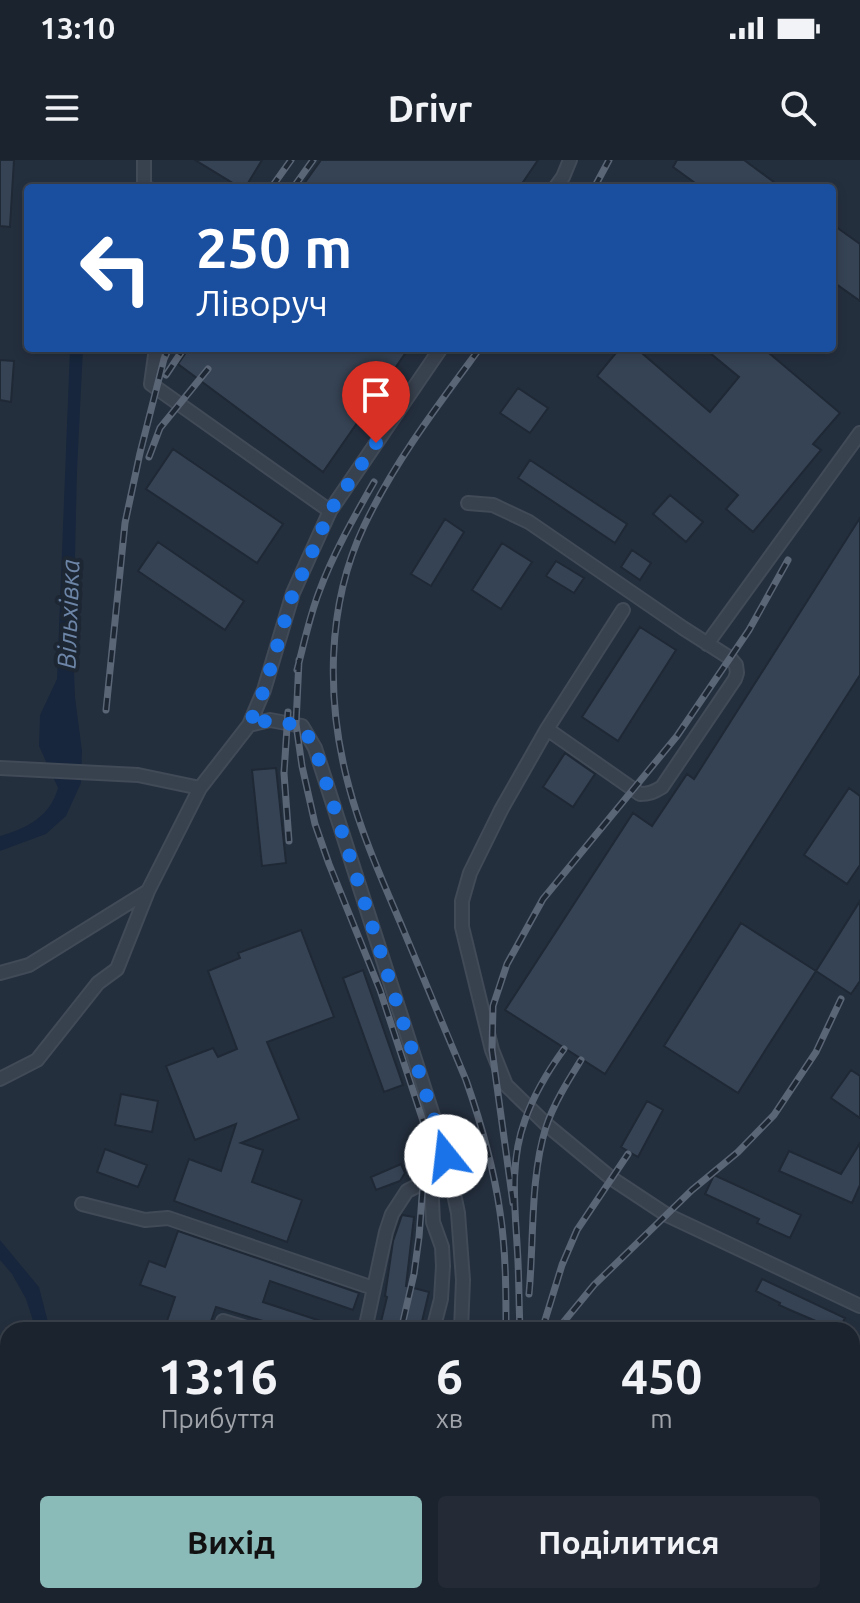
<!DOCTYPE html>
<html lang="uk">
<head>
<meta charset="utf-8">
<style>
	:root { --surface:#1b232e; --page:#242b36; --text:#f1f3f6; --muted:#a0a4aa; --line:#39404a; --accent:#8bbbb9 }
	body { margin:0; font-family:Ubuntu,sans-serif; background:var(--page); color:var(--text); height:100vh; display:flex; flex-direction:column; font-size:30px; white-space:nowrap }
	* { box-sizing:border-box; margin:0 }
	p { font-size:26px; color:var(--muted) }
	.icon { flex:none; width:44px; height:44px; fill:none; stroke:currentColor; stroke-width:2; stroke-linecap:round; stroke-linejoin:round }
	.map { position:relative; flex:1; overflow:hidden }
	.panel { position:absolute; left:0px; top:1162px; width:860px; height:282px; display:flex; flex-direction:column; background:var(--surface); border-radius:24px 24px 0 0; box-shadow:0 4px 12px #0003,0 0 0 2px var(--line) }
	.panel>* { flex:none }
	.banner { position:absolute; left:24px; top:24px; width:812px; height:168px; border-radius:8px; box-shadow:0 4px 12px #0003,0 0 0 2px var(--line); background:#1a4fa0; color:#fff; overflow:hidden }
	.pin { position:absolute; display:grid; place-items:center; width:68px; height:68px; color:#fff; margin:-82px -34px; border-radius:50% 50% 50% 0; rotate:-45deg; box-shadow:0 0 8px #0007 }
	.pin .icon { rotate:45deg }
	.me { position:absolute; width:88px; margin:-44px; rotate:344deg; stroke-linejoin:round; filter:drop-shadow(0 0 6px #0008) }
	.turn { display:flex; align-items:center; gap:28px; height:168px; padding:0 40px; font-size:36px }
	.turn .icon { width:104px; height:104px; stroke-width:2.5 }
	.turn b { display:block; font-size:56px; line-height:68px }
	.eta { display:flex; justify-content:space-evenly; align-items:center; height:136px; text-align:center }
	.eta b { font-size:48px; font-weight:700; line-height:56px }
	.primary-button { display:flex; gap:16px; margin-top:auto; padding:16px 40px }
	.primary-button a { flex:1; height:92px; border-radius:8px; background:var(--accent); color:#111; font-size:32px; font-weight:700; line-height:92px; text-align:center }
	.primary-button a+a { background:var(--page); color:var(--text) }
	.status { display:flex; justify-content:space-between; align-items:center; height:56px; padding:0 40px; background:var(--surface); direction:ltr }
	.status svg { height:22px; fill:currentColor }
	header { display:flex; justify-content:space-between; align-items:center; height:104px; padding:0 40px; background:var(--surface); font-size:36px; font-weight:700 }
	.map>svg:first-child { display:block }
	.water { fill:#17263c }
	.building { fill:#364354; stroke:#1f2835; stroke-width:2 }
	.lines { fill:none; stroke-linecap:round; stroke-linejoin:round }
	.minor-casing { stroke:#414a57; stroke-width:16 }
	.major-casing { stroke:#414a57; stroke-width:20 }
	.minor { stroke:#38414e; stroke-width:12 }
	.major { stroke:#56606e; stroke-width:16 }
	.tram { stroke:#5a6575; stroke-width:2 }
	.rail-casing { stroke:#5a6575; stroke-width:7 }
	.rail { stroke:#1d2633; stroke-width:4; stroke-dasharray:12; stroke-linecap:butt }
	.route { stroke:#1a73e8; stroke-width:14; stroke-dasharray:0 25.2 }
	.labels { text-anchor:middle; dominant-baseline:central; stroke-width:8; stroke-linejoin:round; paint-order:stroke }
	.water-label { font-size:26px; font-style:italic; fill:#6d86a8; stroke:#1d2633 }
</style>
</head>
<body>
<div class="status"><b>13:10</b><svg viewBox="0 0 49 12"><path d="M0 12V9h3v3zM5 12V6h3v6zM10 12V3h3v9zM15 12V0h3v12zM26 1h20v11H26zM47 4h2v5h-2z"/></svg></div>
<header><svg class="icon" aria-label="menu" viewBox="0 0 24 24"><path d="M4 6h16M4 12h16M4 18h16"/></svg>Drivr<svg class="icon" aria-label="search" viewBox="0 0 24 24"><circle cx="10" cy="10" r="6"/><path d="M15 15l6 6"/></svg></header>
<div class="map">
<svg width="860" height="1443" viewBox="0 0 860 1443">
	<rect width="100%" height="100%" fill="#242f3e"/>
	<path class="water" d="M70,188H83L77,311L73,486L75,537L82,591L81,623L66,656L46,674L0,691V676C28,668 50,656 58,628L39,586L40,555L57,519Z
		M0,1080L39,1127L50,1170H36L26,1139L12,1114L0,1100Z"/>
	<path class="building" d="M0,0H14L10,67L0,66Z
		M195,0H262L245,28H241Z
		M321,0H538L519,28H301Z
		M677,0H744L782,28H702L673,7Z
		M832,64L860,84V141L832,121Z
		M189,188H409L323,312L178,204Z
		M620,188H636L710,252L739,217L704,188H763L840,253L813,284L821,290L753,372L726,349L738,335L597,216Z
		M0,200L14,201L11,242L0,240Z
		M518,228L548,248L530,273L500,253Z
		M173,289L283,364L257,403L146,329Z
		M530,300L627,364L615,383L518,318Z
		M670,335L703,362L686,382L653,354Z
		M860,358V515L605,914L505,850L633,653L652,666L687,614L694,619Z
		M445,359L464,372L431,426L411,414Z
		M158,382L244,441L225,470L138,411Z
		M502,383L532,402L501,449L472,430Z
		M632,390L651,403L640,420L621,407Z
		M556,401L584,418L574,433L546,416Z
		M640,467L676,490L618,581L582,557Z
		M565,593L595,614L573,647L543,627Z
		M276,608L286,703L262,706L252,610Z
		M849,628L860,636V705L847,724L804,695Z
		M860,741V821L851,834L816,811Z
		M741,763L816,811L738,933L664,886Z
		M301,770L334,857L267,882L299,959L241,983L263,990L252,1022L302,1040L287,1082L174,1041L189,999L221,1011L236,964L195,980L166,906L213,888L218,897L237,889L208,811L240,798L238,793Z
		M363,810L403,925L384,932L343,818Z
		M851,910L860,916V958L831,938Z
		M121,934L158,941L152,972L115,965Z
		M647,941L663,950L638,997L621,987Z
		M860,983V1025L852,1043L779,1011L789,991L841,1014Z
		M105,989L147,1005L138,1027L97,1012Z
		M401,1004L405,1013L400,1021L376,1030L371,1017Z
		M714,1015L801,1055L790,1078L757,1063L759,1059L705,1034Z
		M402,1055L414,1057L406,1126L429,1132L420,1170H379L387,1137L385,1136L393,1081Z
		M178,1071L359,1133L353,1150L270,1121L263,1142L342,1168V1170H275L276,1165L216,1147L208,1170H164L175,1137L140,1125L149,1101L165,1107Z
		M762,1119L845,1158L839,1170H812L816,1161L790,1150L779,1145L780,1143L756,1131Z"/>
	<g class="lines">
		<defs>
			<path id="minor" d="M144,0V23L147,28
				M555,28L563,17L570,0
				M156,188L151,224L330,351L293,433L264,530L249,565
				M468,343L493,345L529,362L683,468L730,498L736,505L737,513L735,519L662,627C654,632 649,634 640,634L547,569
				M330,351L441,188
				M623,450L547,569L501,650L470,713L462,741V767L492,890L506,925L547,965L611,1018L667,1055L860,1146
				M707,484L860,273
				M0,608L138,615L200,628L249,565L270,560L302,566L315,588L446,996L431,1019L407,1031L392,1054L386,1072L365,1170
				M0,813L29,805L148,731L200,628
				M0,919L37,900L98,823L117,809L148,731
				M446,996L458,1053L463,1120L461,1170
				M431,1019L433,1062L442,1087L443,1106L441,1139L433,1170
				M82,1044L145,1060L168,1058L373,1128
				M223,1161L253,1170
				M852,1353L860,1357
				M432,1443L434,1436"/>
			<path id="major" d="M852,1408L860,1390
				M836,1443L839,1436"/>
		</defs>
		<use href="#minor" class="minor-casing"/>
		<use href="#major" class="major-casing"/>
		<use href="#minor" class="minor"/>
		<use href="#major" class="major"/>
		<path class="tram" d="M857,1443L860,1436"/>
		<defs>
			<path id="rail" d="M271,28L291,0
				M293,28L313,0
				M594,28L609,0
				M480,188C438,245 395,301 364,366C326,446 326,542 349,627C362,676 383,722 403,769C424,819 445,869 466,920C480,960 494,1010 500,1052C506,1091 506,1131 506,1170
				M166,215L184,188
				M149,297L160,268L208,209
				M299,500L296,564L302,606L315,664L329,704L380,830L423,961L425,997L419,1077L414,1114L401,1170
				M297,510C304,484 309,458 319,432C333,394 354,357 374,322
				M106,550L125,363L140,293L164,199L169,188
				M288,552L284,613L289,681
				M513,1043L492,890L493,846L507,804L543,739L677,576L749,470L788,400
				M529,1134C534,1081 530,1017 546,967C554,943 568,921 581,900
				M520,1170C519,1147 519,1124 518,1102C516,1054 508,1006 525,960C534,934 548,911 564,889
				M542,1170L562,1105L577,1070L628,994
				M557,1170L594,1125L692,1030L738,992L774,955L816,892L841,839
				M444,1443L446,1436
				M465,1443L468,1436"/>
		</defs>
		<use href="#rail" class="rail-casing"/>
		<use href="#rail" class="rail"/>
	</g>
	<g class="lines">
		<path class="route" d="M376,283L330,351L306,406L293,433L264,530L249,565L270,560L302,566L315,588L446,996"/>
	</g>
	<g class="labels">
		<g class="water-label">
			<text transform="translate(68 454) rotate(-88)">Вільхівка</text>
		</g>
	</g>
</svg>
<div class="pin" style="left:376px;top:283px;background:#d93025"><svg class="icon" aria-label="arrive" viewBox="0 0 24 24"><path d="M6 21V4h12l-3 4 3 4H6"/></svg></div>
<svg class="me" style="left:446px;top:996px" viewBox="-20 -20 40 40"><circle r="19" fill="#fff"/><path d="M0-13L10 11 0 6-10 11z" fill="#1a73e8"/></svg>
<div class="banner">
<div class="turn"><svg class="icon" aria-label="left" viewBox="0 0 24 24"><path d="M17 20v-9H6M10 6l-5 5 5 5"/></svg><div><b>250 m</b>Ліворуч</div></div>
</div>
<section class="panel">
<div class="eta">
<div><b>13:16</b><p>Прибуття</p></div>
<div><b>6</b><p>хв</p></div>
<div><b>450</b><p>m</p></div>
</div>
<div class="primary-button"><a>Вихід</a><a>Поділитися</a></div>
</section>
</div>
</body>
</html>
